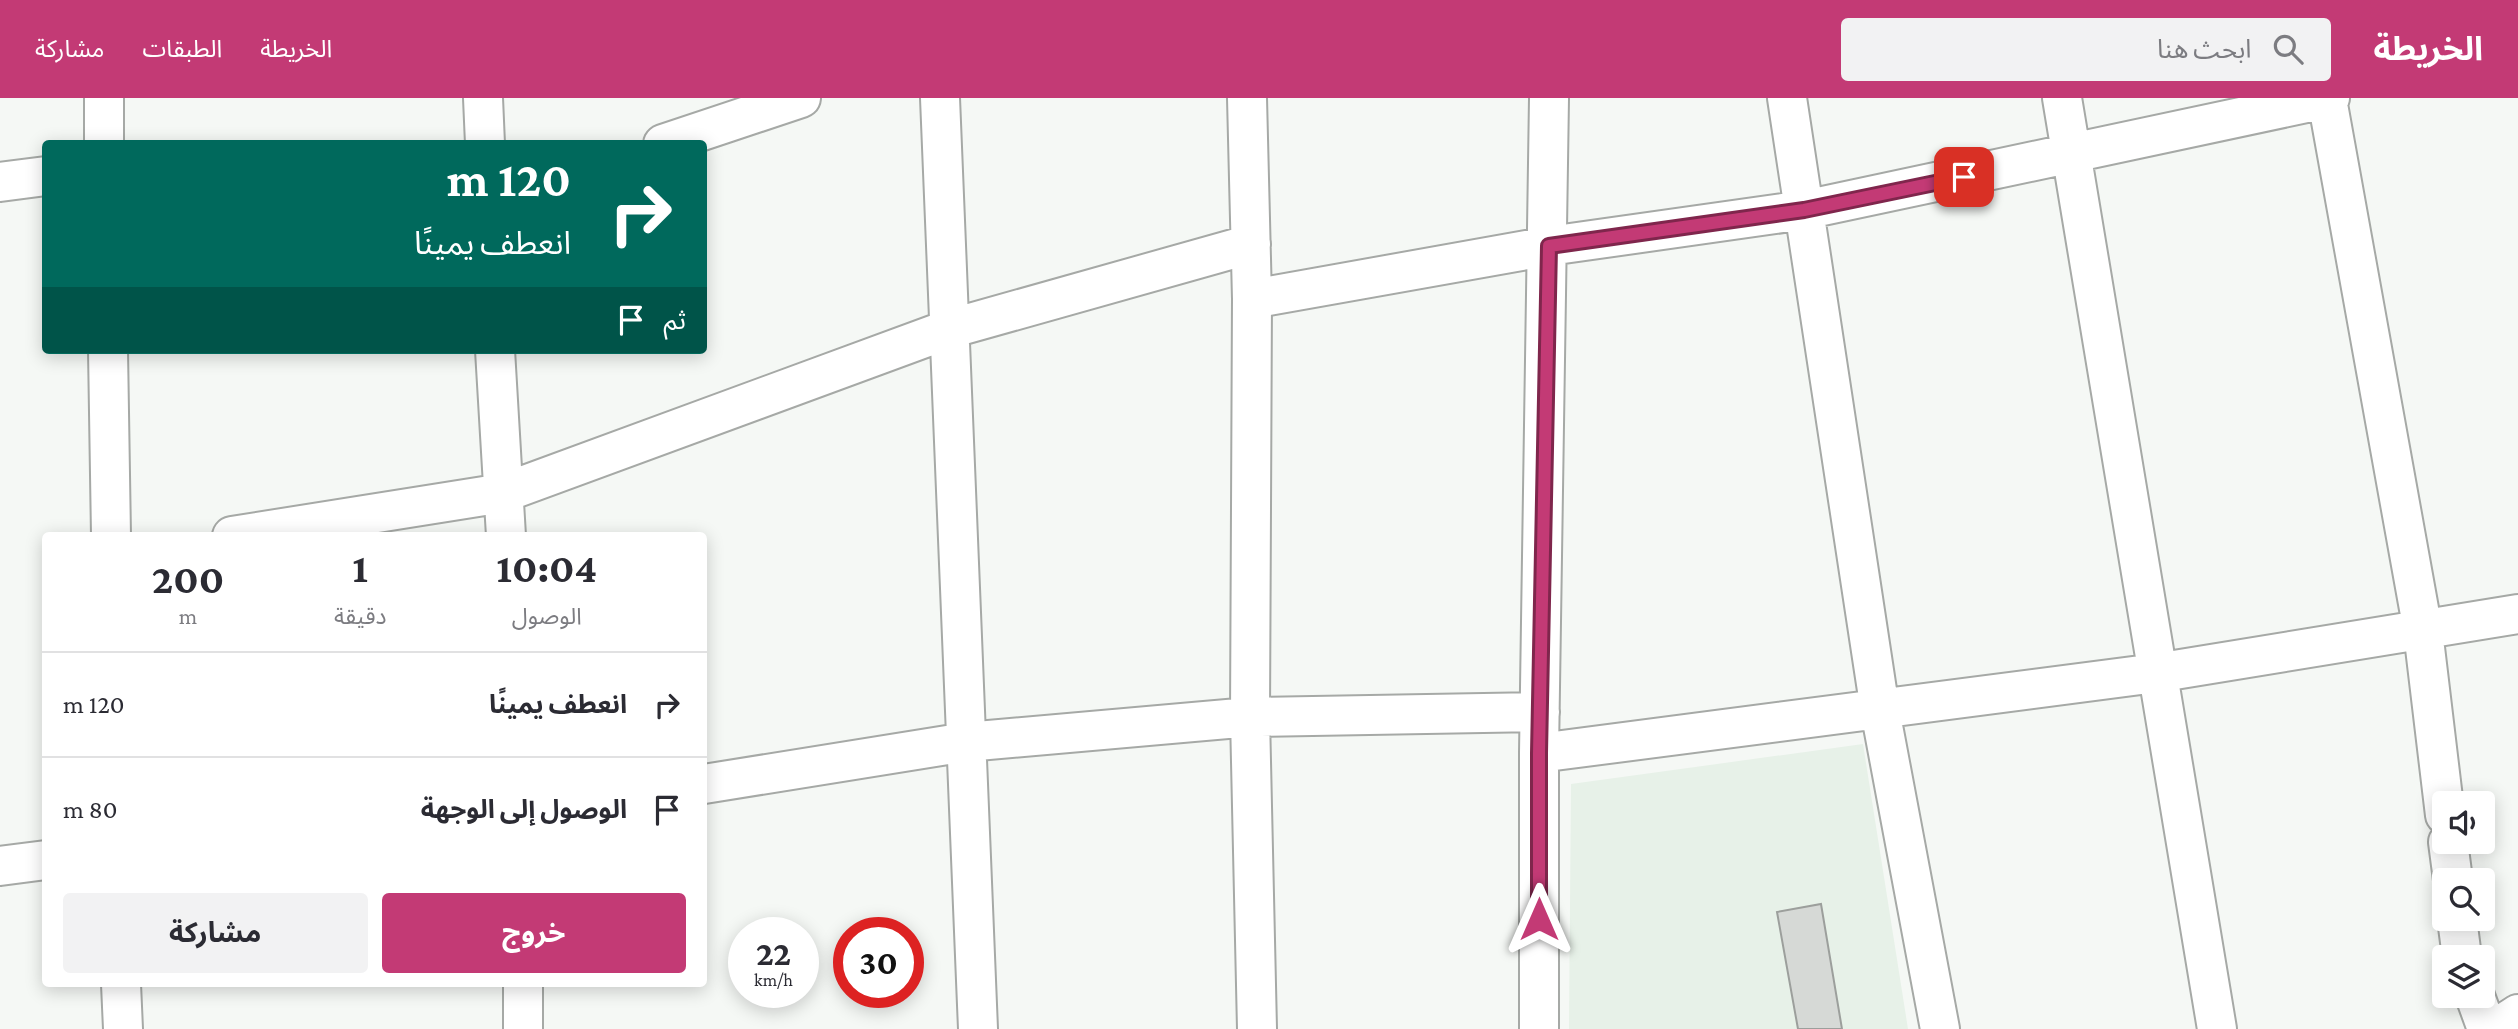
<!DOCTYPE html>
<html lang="ar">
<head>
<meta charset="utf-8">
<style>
	:root { --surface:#fff; --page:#f2f2f3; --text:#2b2b33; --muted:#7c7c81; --line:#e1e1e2; --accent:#c33a75 }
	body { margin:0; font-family:"Crimson Pro","Noto Sans Arabic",serif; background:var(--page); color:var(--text); direction:rtl; height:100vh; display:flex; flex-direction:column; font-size:26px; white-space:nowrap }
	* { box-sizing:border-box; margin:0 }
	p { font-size:23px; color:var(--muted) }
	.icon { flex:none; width:38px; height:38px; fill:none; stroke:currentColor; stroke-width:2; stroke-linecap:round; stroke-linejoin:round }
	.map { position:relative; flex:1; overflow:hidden; direction:ltr }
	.sheet { position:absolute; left:42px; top:434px; width:665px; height:455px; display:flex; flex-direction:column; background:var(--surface); border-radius:7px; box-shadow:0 4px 18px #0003; direction:rtl }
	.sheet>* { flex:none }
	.top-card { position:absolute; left:42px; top:42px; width:665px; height:214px; border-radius:7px; box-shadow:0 4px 18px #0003; direction:rtl; background:#00695c; color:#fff; overflow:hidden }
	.fabs { position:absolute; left:2432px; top:693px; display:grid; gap:14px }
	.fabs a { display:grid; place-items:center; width:63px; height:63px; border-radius:7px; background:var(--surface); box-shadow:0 4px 18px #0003; font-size:35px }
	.speed { position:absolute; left:728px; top:819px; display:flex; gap:14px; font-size:35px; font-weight:700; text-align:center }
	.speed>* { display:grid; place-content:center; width:91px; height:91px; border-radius:50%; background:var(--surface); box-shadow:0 4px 18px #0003; line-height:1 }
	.speed small { font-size:18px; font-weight:400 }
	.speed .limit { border:10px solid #d22; background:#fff; color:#111 }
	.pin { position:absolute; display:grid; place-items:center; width:60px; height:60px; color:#fff; margin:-30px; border-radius:14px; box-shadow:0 4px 10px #0006 }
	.me { position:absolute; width:77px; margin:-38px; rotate:0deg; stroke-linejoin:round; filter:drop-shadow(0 0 5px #0008) }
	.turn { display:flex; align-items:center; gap:24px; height:147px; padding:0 21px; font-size:32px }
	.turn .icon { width:91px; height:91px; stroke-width:2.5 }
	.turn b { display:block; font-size:49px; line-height:60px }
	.then { display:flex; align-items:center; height:66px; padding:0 21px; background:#0003; gap:14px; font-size:26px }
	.eta { display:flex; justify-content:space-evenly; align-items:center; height:119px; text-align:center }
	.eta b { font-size:42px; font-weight:700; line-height:49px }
	.action { display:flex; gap:14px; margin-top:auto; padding:14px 21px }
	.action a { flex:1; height:80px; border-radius:7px; background:var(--accent); color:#fff; font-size:28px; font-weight:700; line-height:80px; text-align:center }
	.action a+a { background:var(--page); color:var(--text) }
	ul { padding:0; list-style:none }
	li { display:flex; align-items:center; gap:21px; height:105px; padding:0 21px; border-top:2px solid var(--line) }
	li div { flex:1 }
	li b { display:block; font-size:26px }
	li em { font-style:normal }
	header { display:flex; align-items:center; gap:42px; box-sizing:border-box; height:98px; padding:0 35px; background:var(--accent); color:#fff }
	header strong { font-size:33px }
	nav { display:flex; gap:38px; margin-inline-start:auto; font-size:24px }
	.search { width:490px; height:63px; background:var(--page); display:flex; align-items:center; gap:18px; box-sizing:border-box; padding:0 24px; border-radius:7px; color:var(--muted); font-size:26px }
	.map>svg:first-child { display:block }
	.built { fill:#e7f1e8 }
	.building { fill:#d6d9d6; stroke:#9c9f9c; stroke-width:2 }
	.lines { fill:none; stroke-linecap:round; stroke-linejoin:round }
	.minor-casing { stroke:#a6a9a6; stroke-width:42 }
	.minor { stroke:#fff; stroke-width:38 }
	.route-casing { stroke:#7f264c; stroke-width:18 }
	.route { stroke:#c33a75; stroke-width:12 }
</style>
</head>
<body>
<header>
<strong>الخريطة</strong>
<div class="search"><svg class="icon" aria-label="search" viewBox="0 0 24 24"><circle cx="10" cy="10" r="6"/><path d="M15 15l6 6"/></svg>ابحث هنا</div>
<nav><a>الخريطة</a><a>الطبقات</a><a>مشاركة</a></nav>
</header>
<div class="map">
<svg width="2518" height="931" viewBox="0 0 2518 931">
	<rect width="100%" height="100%" fill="#f5f8f5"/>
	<path class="built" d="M1863,646L1908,931H1569L1571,686Z"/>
	<path class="building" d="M1821,806L1842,931H1798L1777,814Z"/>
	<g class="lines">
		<defs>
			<path id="minor" d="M104,0V46
				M483,0L485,46
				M940,0L978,931
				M1247,0L1252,201L1250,619L1257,931
				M1787,0L1880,612L1940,931
				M2062,0L2217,931
				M2327,1L2423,533L2445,717
				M663,46L801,0
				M0,84L46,78
				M1252,201L1549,148L1804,112L2330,0
				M108,252L111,438
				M495,252L506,438
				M232,438L503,395L949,231L1251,146
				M1539,655L2156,575L2518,516
				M704,686L966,644L1250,619L1540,614
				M2448,744L2453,782
				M0,768L46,762
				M2457,821L2462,859
				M121,886L123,931
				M523,886V931
				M2475,898L2487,931
				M1539,931V655L1549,0
				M2495,931L2518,916"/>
		</defs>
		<use href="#minor" class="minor-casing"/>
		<use href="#minor" class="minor"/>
	</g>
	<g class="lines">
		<defs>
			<path id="route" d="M1539,821V655L1549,148L1804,112L1964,79"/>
		</defs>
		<use href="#route" class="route-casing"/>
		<use href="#route" class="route"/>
	</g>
</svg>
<div class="fabs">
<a><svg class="icon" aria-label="sound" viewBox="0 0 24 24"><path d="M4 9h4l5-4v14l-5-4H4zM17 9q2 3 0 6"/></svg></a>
<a><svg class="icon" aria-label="search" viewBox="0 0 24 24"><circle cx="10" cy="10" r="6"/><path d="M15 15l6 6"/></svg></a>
<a><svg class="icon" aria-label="layers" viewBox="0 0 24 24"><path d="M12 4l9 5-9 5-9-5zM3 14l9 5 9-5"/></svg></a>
</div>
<div class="speed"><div>22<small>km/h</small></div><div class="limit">30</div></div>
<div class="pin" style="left:1964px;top:79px;background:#d93025"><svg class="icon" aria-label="arrive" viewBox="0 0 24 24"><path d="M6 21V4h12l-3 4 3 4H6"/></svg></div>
<svg class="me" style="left:1539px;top:821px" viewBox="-20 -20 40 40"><path d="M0-17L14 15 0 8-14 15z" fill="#c33a75" stroke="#fff" stroke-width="4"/></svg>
<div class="top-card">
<div class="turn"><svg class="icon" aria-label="right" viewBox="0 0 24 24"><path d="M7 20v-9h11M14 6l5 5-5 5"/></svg><div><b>120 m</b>انعطف يمينًا</div></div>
<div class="then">ثم<svg class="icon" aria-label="arrive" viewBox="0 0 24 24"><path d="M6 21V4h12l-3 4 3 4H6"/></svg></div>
</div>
<section class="sheet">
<div class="eta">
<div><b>10:04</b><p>الوصول</p></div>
<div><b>1</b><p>دقيقة</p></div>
<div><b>200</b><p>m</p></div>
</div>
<ul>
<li><svg class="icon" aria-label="right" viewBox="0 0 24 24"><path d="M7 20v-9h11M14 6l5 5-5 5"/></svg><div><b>انعطف يمينًا</b></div><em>120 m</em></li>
<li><svg class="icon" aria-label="arrive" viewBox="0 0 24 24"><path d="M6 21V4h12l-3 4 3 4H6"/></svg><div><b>الوصول إلى الوجهة</b></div><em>80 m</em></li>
</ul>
<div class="action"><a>خروج</a><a>مشاركة</a></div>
</section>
</div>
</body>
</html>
